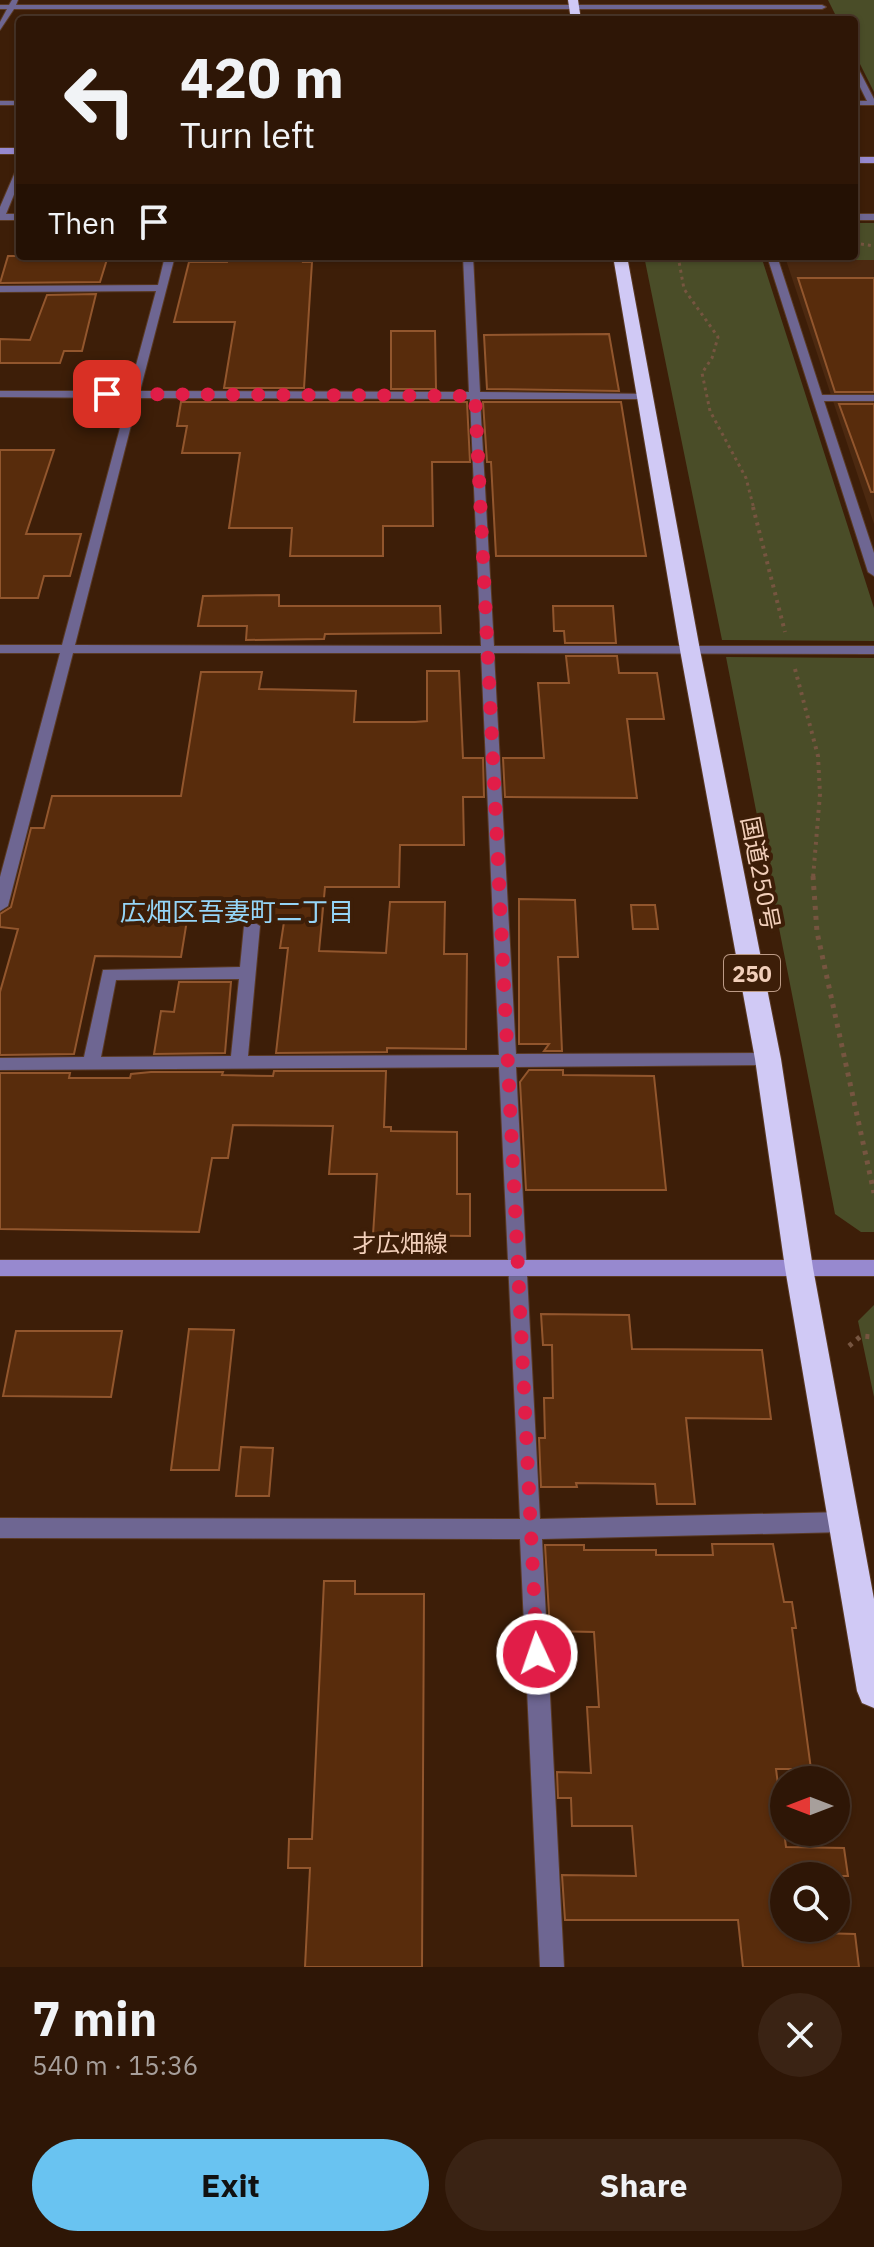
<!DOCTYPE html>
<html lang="en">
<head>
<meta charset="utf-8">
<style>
	:root { --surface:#2e1606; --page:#3a2314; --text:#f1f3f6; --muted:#a79f9b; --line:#493528; --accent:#69c3f1 }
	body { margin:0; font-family:"IBM Plex Sans","Noto Sans JP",sans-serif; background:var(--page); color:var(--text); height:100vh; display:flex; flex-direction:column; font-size:30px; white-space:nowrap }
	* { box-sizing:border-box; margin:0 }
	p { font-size:26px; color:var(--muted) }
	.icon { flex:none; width:44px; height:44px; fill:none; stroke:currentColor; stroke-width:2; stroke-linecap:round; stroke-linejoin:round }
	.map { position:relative; height:1967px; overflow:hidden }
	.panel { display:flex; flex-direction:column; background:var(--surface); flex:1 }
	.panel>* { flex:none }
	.banner { position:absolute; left:16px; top:16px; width:842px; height:244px; border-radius:8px; box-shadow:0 2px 6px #0004,0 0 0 2px var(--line); background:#2e1606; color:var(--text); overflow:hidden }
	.needle { width:52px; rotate:270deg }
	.controls { position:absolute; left:770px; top:1766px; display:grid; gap:16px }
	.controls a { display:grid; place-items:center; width:80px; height:80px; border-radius:50%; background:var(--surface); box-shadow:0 2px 6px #0004,0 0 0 2px var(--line); font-size:40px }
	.pin { position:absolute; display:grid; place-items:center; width:68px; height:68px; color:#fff; margin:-34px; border-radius:16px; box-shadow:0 4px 12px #0006 }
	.me { position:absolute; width:88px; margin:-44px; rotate:357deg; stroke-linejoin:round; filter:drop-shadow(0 0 6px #0008) }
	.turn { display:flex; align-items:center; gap:28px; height:168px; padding:0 32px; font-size:36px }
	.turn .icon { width:104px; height:104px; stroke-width:2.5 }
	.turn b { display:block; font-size:56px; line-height:68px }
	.then { display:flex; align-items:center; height:76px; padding:0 32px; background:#0003; gap:16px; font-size:30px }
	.round { display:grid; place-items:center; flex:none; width:84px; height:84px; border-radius:42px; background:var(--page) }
	.head { display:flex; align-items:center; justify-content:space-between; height:136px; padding:0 32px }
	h1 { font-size:48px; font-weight:700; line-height:60px }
	.button { display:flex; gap:16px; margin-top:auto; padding:16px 32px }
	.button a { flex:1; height:92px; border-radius:48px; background:var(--accent); color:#111; font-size:32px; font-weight:700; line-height:92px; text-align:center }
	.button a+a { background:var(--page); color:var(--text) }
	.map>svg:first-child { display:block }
	.built { fill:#4c2910 }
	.green { fill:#4a4d28 }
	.building { fill:#582c0c; stroke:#92562d; stroke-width:2 }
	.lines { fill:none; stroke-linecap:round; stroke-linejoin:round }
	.street-casing { stroke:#5a3a24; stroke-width:2 }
	.secondary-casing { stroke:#5a3a24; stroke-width:2 }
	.highway-casing { stroke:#5a3a24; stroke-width:2 }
	.path-far2 { stroke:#765540; stroke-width:3; stroke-dasharray:3 4; stroke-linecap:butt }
	.path-far1 { stroke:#765540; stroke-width:4; stroke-dasharray:3 5; stroke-linecap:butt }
	.path { stroke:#765540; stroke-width:5; stroke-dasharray:4 6; stroke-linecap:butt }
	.street { fill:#6e6692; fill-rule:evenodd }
	.secondary { fill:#9789cf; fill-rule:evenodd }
	.highway { fill:#d0c9f5; fill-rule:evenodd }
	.route { stroke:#e11d48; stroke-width:14; stroke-dasharray:0 25.2 }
	.labels { text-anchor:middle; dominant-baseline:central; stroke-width:8; stroke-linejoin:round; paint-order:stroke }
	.shield { fill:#3d1e08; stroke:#bc9a85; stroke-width:2 }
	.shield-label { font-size:22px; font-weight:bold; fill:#f2cfba }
	.street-label { font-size:24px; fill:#f2cfba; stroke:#3d1e08 }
	.neighbourhood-label { font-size:26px; fill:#95d5f7; stroke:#3d1e08 }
</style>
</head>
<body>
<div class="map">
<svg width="874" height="1967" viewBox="0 0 874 1967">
	<rect width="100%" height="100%" fill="#3d1e08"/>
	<path class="built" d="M786,260H874V524Z"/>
	<path class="green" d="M828,0H874V92L854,52V20H838Z
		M854,223H874V260H786L784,256H854Z
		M644,256H761L874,608V641L722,640Z
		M726,657L874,658V1232H861L835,1214Z
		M874,1305V1397L858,1321Z"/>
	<path class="building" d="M8,256H108L100,282L0,283Z
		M228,256H304L303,262H312L304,388H224L235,322H174L189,262H227Z
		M798,278H874V392H835Z
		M96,294L82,351H64L60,363H0V339L30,340L47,295Z
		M391,331H435L436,389H391Z
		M609,334L619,391L487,389L484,335Z
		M181,402H467L470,462H432L433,526H383V556H290L292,528H229L240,453H182L187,426H177Z
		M483,402H621L646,556H496L491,462H487Z
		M839,404H874V492H871Z
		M0,450H54L26,534H81L70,576H44L38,598H0Z
		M279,595V606H440L441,633L325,634L324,639L246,640L247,626H198L203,596Z
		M553,606H613L616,643H565L564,631H554Z
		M566,656H617L619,673H657L664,719H627L637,798L505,797L503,758H544L538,683H569Z
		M427,671H459L463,758H483L484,797H463L464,845H400L399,887H325L319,951L386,953L390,902H445L444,954H467L466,1049L387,1048V1052L276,1053L288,948H280L284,922L250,918L187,920L181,957L95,956L74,1054L0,1055V992L18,929L0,927V914L11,907L31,828H44L52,796H181L201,672H262L259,689L356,691L354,722H415L427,721Z
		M519,899L575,900L578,957H558L562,1051H544L549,1044H519Z
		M631,905H655L658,929H633Z
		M179,982H231L225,1053L154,1054L161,1011L174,1012Z
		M529,1070H563V1075L654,1076L666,1190H526L520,1082Z
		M274,1071H386L384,1127H391V1131L457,1132V1194H470V1236L373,1235L377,1174H329L333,1126L233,1125L228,1158H212L199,1232L0,1229V1073H70L69,1078H130L131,1074L151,1072H223L222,1075L273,1076Z
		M541,1314L629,1315L632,1349L762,1350L771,1419L686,1418L695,1504H657L655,1484L576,1483L577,1487H541L539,1438H545L544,1398H553L552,1345H543Z
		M189,1329L234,1330L219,1470H171Z
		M16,1331H122L111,1397L3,1396Z
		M241,1447L273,1448L269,1496H236Z
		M712,1544H773L784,1602H792L796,1628H792L811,1769H776L786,1847L844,1848L848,1876H784V1932L855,1934L859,1967H743L738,1920H565L562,1875L636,1876L632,1826H572L571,1798H558L557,1772L591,1773L587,1707H599L594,1632L550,1631L545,1545H584V1550H656V1555H713Z
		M324,1581H355V1594H424L422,1967H305L310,1868H288L289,1839H312Z"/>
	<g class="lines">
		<defs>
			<path id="street" d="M12,0H18L16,5H822L826,7L822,9H14L0,30V22L7,9H0V5H9Z
				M854,66L858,68L874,99V105H854V101H867L854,75Z
				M0,101H20V105H0Z
				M20,167V180L6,214H20V220H0V207L16,170Z
				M854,214H874V220H854Z
				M165,256H175L140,391L469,392L463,256H473L480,392L650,394V398L646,399H480L494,646H874V654L494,653L516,1054L768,1053L774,1055L776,1059L774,1063L768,1065L516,1067L540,1519L845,1512L852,1515L855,1522L852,1529L845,1532L542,1539L564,1967H540L520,1539L0,1538V1518L520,1519L499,1067L0,1070V1058L84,1057L103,970L240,967L244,926L252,921L260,926L248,1056L499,1055L481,653H73L8,906L0,911V877L60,653H0V645H62L128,398L0,397V391H129L156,291L0,292V286L158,285ZM138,398L470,399L481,646L75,645ZM239,979L231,1056L101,1057L116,980Z
				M767,256H777L822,395H874V401H824L874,553V576L868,572Z"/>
			<path id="secondary" d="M0,148H20V154H0Z
				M854,157H874V163H854Z
				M0,1260H874V1276H0Z"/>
			<path id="highway" d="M568,0H578L581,20H571Z
				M613,256H627L700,650L781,1059L813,1268L874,1599V1708L862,1703L857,1691L785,1268L755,1059L680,650Z"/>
		</defs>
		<use href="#street" class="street-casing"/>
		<use href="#secondary" class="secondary-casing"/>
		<use href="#highway" class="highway-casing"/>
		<path class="path-far2" d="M854,243L874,246
			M678,256L684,289L718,337L712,358L702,373L710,411L746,478L754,509"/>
		<path class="path-far1" d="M753,507L785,632
			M795,669L818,756L820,794L813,878"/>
		<path class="path" d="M813,876L817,932L874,1193
			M849,1346L861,1336L874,1337"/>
		<use href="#street" class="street"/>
		<use href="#secondary" class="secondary"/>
		<use href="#highway" class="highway"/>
	</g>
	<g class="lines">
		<path class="route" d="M107,394L475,396L537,1654"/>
	</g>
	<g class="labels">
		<rect class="shield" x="724" y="955" width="56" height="36" rx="6"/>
		<g class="shield-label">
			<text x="752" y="973">250</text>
		</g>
		<g class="street-label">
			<text transform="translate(761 873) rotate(79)">国道250号</text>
			<text x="400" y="1243">才広畑線</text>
		</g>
		<g class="neighbourhood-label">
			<text x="237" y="911">広畑区吾妻町二丁目</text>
		</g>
	</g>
</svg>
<div class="controls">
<a><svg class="needle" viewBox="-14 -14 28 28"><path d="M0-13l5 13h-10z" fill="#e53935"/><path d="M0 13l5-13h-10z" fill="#a79f9b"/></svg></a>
<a><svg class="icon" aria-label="search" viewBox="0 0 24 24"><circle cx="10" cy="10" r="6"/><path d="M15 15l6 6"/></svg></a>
</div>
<div class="pin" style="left:107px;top:394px;background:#d93025"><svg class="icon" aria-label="arrive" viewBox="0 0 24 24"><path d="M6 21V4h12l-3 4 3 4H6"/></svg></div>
<svg class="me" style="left:537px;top:1654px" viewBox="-20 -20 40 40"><circle r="17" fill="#e11d48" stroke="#fff" stroke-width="3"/><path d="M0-11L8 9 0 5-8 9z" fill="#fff"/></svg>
<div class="banner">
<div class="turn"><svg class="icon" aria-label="left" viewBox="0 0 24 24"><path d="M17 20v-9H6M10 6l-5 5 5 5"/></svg><div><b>420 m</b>Turn left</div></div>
<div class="then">Then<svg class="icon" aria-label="arrive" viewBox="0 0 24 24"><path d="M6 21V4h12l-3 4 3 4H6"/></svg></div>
</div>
</div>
<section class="panel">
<div class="head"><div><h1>7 min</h1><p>540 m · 15:36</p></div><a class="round"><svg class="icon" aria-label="close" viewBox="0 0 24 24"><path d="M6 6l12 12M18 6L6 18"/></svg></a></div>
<div class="button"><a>Exit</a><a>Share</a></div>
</section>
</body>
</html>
